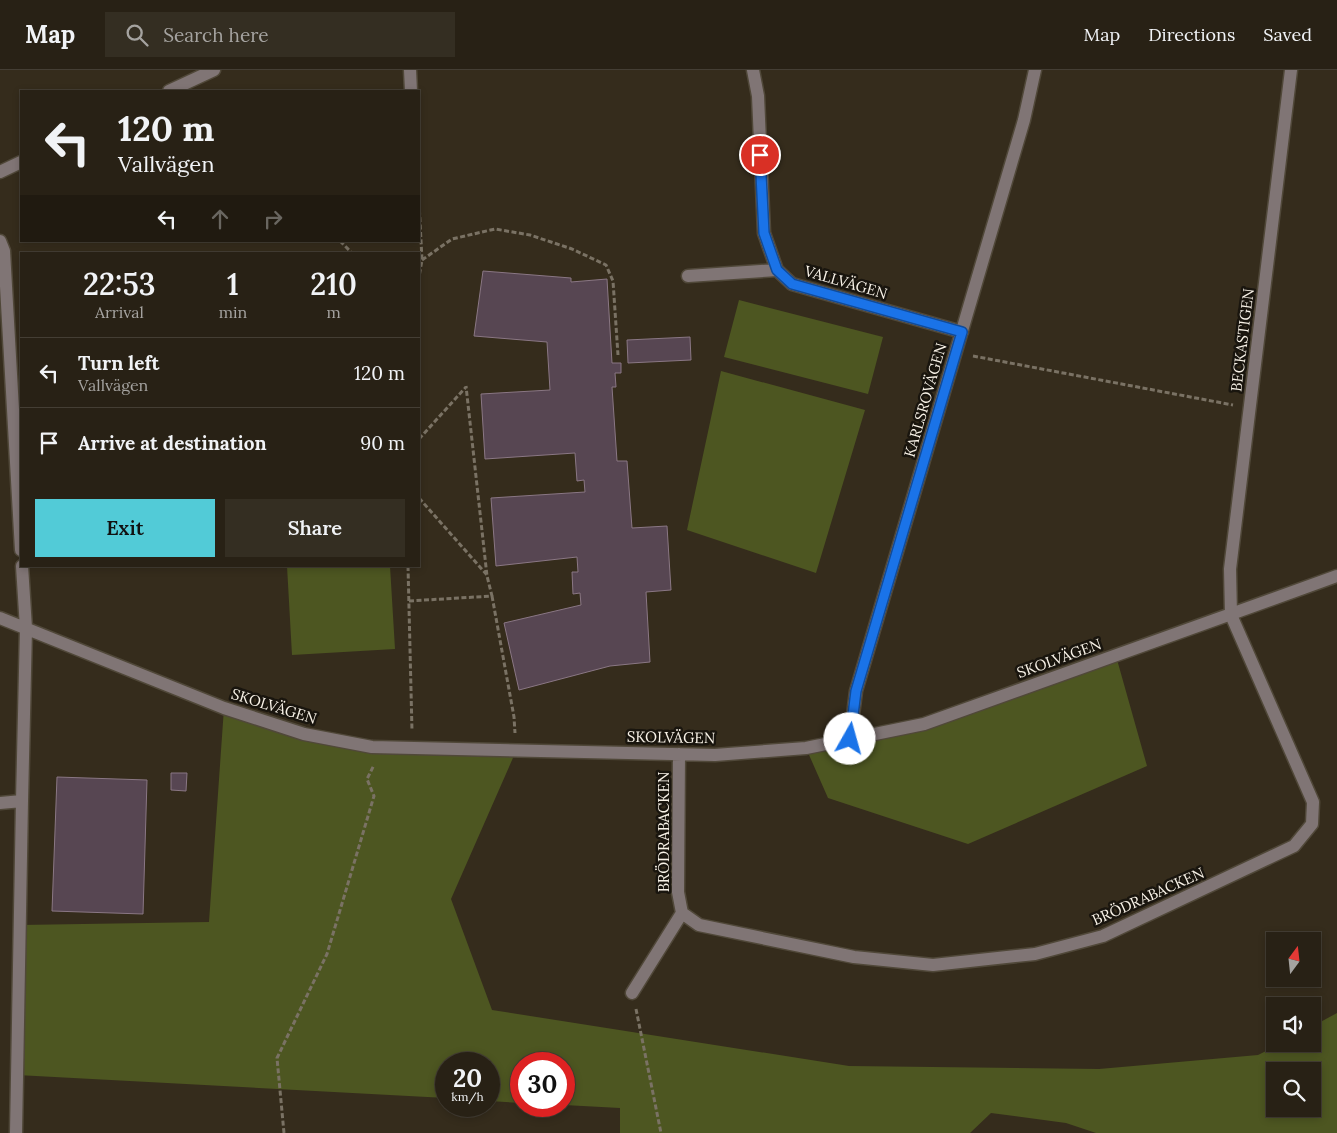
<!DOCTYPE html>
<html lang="en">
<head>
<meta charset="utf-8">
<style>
	:root { --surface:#282115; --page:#342e22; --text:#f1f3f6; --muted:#a5a3a0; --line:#443e34; --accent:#52cbd7 }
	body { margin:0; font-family:Lora,serif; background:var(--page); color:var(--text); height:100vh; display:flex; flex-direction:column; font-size:19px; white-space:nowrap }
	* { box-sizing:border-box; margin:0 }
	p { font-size:16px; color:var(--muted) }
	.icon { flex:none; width:28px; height:28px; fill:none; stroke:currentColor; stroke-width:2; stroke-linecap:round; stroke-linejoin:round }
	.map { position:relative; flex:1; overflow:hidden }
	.details { position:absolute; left:20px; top:182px; width:400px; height:315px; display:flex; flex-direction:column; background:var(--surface); border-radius:0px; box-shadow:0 2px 8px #0003,0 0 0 1px var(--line) }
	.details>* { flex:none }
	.hud { position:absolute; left:20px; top:20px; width:400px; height:152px; border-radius:0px; box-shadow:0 2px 8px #0003,0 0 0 1px var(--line); background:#282115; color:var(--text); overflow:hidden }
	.needle { width:32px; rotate:15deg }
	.buttons { position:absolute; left:1266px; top:862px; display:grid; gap:10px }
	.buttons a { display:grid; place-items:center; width:55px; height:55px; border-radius:0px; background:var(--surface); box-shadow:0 2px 8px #0003,0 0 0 1px var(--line); font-size:25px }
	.speed { position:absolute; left:435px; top:982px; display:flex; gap:10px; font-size:25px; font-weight:700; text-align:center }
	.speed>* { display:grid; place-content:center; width:65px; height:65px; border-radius:50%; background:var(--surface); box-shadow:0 2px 8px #0003,0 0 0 1px var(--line); line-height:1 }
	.speed small { font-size:12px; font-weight:400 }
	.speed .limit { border:8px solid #d22; background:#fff; color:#111 }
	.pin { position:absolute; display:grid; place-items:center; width:42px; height:42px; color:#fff; margin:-21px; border:2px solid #fff; border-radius:50%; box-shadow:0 1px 5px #0007 }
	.me { position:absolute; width:55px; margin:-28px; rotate:7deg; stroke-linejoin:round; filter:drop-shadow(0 0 4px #0008) }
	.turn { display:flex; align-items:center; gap:18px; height:105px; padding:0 15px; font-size:22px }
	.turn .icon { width:65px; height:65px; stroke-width:2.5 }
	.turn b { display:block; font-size:35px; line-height:42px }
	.lanes { display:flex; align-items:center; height:48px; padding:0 15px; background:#0003; justify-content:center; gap:25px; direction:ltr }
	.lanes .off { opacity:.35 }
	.eta { display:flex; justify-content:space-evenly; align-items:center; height:85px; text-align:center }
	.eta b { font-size:30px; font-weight:600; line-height:35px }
	.action { display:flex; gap:10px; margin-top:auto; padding:10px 15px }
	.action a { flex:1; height:58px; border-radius:0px; background:var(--accent); color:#111; font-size:20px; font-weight:600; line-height:58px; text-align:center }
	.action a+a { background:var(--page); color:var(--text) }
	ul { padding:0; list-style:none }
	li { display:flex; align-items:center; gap:15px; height:70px; padding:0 15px; border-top:1px solid var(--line) }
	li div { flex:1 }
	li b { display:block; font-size:19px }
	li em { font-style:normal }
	header { display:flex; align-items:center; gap:30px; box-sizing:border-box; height:70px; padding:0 25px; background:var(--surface); border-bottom:1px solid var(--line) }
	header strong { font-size:24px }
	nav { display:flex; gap:28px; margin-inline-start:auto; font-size:18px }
	.search { width:350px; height:45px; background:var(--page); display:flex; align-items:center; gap:12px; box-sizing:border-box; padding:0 18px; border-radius:0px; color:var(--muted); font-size:19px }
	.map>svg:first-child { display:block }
	.green { fill:#4d5621; fill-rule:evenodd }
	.building { fill:#574652; stroke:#8a7784 }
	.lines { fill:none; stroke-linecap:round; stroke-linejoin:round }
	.minor-casing { stroke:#504839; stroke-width:15 }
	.path { stroke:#7a7264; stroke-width:3; stroke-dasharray:5 2.5; stroke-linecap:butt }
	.minor { stroke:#807575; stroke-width:12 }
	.route-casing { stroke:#114b97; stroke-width:12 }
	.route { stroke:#1a73e8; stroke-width:9 }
	.labels { text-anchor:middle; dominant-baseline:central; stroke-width:5; stroke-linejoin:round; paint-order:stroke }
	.street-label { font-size:15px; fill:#f9f3e8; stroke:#19150e }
</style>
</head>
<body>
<header>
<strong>Map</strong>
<div class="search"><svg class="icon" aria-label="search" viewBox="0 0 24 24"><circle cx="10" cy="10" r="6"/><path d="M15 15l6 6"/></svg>Search here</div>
<nav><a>Map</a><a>Directions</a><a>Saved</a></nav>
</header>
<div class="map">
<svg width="1337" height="1063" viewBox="0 0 1337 1063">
	<rect width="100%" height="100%" fill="#352c1c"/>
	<path class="green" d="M739,230L883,267L868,324L724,287Z
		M721,301L865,340L816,503L687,460Z
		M287,496H390L395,579L292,585Z
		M1116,586L1147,696L968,774L828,728L806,678L924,654Z
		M224,638L372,677L516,681L451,829L492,940L849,996L1099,999L1258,985L1280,974H1312L1313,956L1337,943V1063H1096L1066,1053L991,1043L970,1063H620V1038L564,1035V994H521V1033L489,1031V994H446V1028L17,1005L20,855L209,852ZM1275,1001H1312V1039H1275Z"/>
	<path class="building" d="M483,201L571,208V212L607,209L612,293H621V303H615L616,317H612L617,391H627L632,458L667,456L671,520L646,522L650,592L610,596L519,620L504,553L581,535L580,523L573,524L572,502H578L577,487L496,496L491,428L585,422L584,410L577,411L575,383L485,389L481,324L550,320L547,272L474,266Z
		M690,267L691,290L628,293L627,270Z
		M171,703H187L186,721L171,720Z
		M57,707L147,710L143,844L52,841Z"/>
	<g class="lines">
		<defs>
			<path id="minor" d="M410,0L411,21
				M753,0L758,26L764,163L777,200L792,214L962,262
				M169,21L214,0
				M0,102L21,92
				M0,171L4,181L21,480
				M688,206L777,200
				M0,548L224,638L304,664L372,677L715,685L806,678L924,654L1337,506
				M850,669L856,621L1024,50L1035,0
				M679,684L678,822L682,843L699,855L854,887L933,895L1035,884L1103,866L1294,776L1312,754L1313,732L1231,545L1230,499L1291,0
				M0,733L22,731L26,558L22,496
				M632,923L682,843
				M16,1063L22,731"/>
		</defs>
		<use href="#minor" class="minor-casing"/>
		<path class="path" d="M419,132L422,190L419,207
			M340,171L353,184
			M422,190L452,169L495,159L530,165L572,179L606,195L613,211L618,285
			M973,286L1233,335
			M419,369L466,317
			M419,428L487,505
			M408,496L412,661
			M492,526L514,647L515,663
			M409,531L492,526L487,506L466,316
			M636,939L661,1063
			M284,1063L277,988L327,884L374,726L367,709L374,695"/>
		<use href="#minor" class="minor"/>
	</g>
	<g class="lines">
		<defs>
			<path id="route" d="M760,85L764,163L777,200L792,214L962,262L856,621L850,669"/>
		</defs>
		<use href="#route" class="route-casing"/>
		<use href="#route" class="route"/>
	</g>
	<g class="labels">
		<g class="street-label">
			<text transform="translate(846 212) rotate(16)">VALLVÄGEN</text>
			<text transform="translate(1242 270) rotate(-83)">BECKASTIGEN</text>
			<text transform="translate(925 330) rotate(-74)">KARLSROVÄGEN</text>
			<text transform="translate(1059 588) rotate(-20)">SKOLVÄGEN</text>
			<text transform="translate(274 636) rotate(17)">SKOLVÄGEN</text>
			<text transform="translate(671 667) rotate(1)">SKOLVÄGEN</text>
			<text transform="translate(663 762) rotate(-90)">BRÖDRABACKEN</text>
			<text transform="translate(1148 826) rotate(-24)">BRÖDRABACKEN</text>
		</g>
	</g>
</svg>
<div class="buttons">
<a><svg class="needle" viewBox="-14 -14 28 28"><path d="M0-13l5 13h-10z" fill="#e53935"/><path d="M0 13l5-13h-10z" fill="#a5a3a0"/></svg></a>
<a><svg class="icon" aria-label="sound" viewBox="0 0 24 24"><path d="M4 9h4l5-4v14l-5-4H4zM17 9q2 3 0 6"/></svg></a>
<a><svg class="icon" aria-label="search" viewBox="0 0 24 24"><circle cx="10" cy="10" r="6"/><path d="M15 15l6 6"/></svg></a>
</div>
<div class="speed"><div>20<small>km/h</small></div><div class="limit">30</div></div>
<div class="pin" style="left:760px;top:85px;background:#d93025"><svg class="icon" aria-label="arrive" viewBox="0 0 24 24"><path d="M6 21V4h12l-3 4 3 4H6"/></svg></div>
<svg class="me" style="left:850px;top:669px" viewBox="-20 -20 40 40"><circle r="19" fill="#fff"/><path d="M0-13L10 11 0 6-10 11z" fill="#1a73e8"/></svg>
<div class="hud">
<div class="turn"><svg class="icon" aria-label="left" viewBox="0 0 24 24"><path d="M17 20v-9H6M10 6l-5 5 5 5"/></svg><div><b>120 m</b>Vallvägen</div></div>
<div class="lanes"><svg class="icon" aria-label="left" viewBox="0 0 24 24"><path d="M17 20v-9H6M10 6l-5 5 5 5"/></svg><svg class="icon off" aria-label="ahead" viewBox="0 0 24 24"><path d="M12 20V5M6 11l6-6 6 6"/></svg><svg class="icon off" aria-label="right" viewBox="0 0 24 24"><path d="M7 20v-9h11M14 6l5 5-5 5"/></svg></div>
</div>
<section class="details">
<div class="eta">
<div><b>22:53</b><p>Arrival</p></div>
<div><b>1</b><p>min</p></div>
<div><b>210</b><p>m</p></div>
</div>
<ul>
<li><svg class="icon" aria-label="left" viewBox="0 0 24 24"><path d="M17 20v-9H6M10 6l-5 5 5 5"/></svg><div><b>Turn left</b><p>Vallvägen</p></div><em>120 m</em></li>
<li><svg class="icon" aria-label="arrive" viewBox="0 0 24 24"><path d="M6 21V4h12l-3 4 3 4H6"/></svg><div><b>Arrive at destination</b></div><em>90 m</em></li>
</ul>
<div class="action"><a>Exit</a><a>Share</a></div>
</section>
</div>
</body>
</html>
